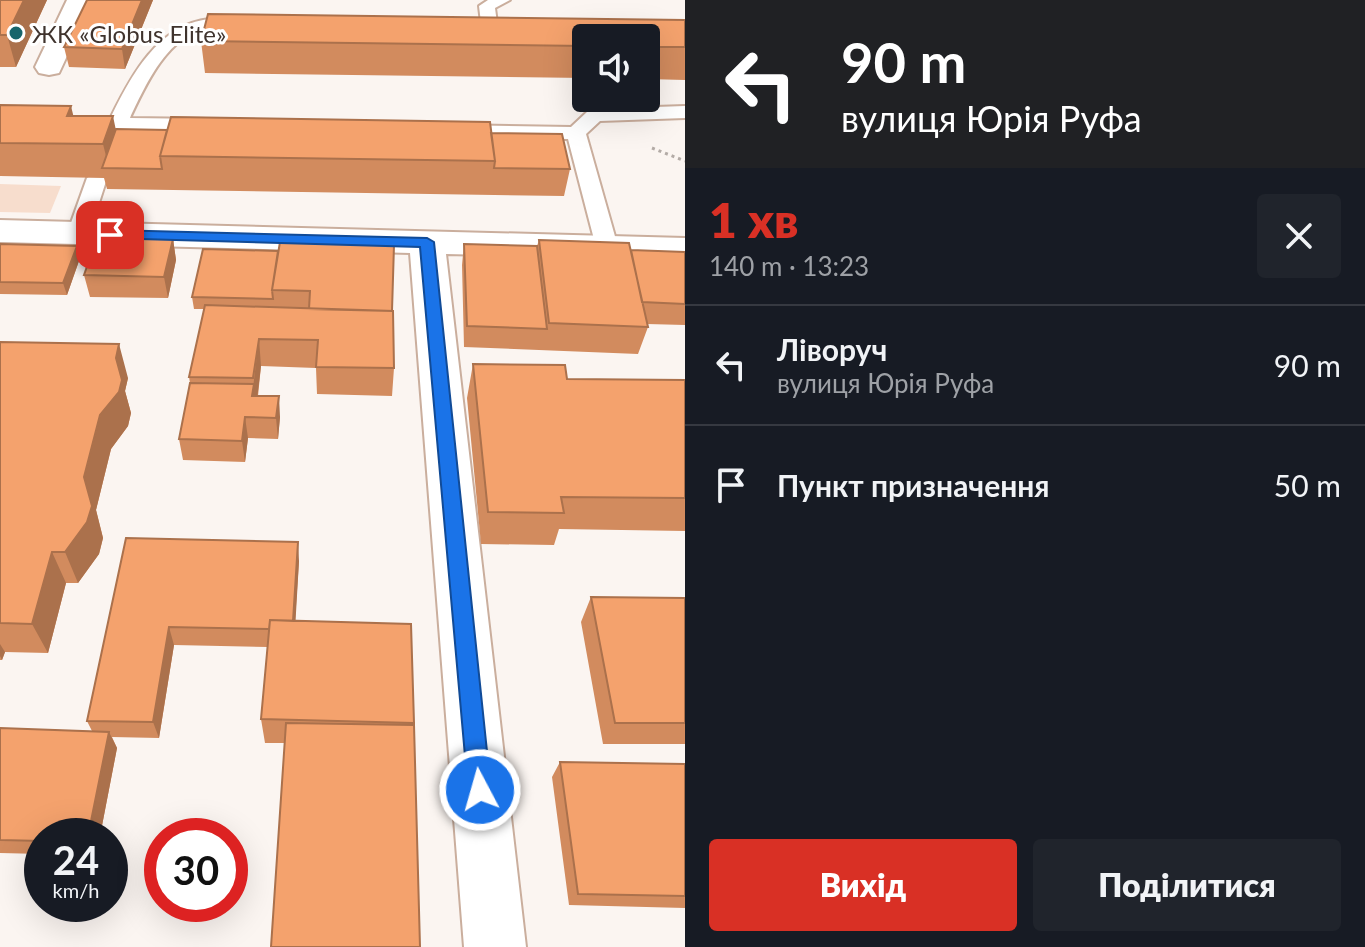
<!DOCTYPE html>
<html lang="uk">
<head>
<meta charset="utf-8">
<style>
	:root { --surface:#171b24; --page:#20242c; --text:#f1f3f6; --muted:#9ea1a6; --line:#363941; --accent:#d93025 }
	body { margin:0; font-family:Lato,sans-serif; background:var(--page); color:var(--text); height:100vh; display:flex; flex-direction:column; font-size:30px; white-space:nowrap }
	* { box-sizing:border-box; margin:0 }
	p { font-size:26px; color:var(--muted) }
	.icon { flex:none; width:44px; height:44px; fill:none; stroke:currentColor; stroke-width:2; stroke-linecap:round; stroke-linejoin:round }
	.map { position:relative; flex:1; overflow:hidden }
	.sheet { display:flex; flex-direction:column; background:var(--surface); width:680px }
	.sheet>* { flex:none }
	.hud { background:#202124; color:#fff; overflow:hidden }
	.fabs { position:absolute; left:572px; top:24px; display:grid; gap:16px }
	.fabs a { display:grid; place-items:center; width:88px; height:88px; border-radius:8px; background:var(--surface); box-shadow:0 8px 32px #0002; font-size:40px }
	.speed { position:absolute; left:24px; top:818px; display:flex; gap:16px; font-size:40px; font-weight:700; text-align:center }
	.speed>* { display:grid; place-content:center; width:104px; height:104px; border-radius:50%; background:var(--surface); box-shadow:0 8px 32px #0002; line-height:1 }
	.speed small { font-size:20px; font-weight:400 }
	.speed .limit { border:12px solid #d22; background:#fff; color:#111 }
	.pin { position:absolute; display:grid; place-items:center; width:68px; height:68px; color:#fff; margin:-34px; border-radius:16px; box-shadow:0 4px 12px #0006 }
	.me { position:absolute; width:88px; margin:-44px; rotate:354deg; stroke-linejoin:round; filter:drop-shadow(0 0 6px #0008) }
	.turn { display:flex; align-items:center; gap:28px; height:168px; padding:0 24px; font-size:36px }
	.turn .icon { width:104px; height:104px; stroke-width:2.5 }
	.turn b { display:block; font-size:56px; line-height:68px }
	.round { display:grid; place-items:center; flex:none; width:84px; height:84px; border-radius:8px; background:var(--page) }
	.headline { display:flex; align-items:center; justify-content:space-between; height:136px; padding:0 24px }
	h1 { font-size:48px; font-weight:800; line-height:60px; color:var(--accent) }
	.action { display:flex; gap:16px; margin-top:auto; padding:16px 24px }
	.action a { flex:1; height:92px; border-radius:8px; background:var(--accent); color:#fff; font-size:32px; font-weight:800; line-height:92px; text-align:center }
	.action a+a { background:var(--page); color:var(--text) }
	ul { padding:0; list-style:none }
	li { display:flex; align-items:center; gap:24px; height:120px; padding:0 24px; border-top:2px solid var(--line) }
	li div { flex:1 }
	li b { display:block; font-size:30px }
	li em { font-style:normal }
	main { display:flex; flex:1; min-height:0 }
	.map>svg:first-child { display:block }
	.green { fill:#f7ddcd }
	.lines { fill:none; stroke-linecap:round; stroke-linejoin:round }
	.lane-casing { stroke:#caae9d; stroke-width:4 }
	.street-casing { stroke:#caae9d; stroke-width:4 }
	.path { stroke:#b3aba6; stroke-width:3; stroke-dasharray:3 4; stroke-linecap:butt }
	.lane { fill:#fff; fill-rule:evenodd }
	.street { fill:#fff; fill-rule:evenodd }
	.wall { fill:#d28b5e }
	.shaded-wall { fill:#ab714c }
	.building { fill:#f4a26d; stroke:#ab714c; stroke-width:2 }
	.route { fill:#1a73e8; stroke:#114b97; stroke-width:2 }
	.poi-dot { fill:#17656c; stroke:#fff; stroke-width:3 }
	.labels { text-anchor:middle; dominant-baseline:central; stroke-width:6; stroke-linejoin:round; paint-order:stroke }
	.far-poi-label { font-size:24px; fill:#3f332d; stroke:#fff; text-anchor:start }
</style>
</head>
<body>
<main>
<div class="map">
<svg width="685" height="947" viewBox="0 0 685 947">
	<rect width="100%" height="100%" fill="#fbf5f1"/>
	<path class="green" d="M0,184L61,186L50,213L0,212Z"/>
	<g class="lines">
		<defs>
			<path id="lane" d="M488,0H510L495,8L498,31L490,36L482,31L479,6Z
				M209,19L240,20L248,25C238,34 220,28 206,30C168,34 144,88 130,118L207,119L217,125L214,129H125L115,152H101L98,148L106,129L94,127L91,123L94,119L111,117C131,76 158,25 209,19Z
				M685,106V118L600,121L586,134L618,247L615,252H599L596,247L568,139L453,137L443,131L453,125L571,127L588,111L595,109Z
				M97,172L107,178L89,234L78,241L70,239L67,234L87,178Z"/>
			<path id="street" d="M67,0H93L59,73L49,75L39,73L35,67Z
				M0,220L685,238V260L446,254L526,947H464L410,253L0,242Z"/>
		</defs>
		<use href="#lane" class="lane-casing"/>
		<use href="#street" class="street-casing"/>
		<path class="path" d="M652,148L685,161"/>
		<use href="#lane" class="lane"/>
		<use href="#street" class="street"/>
	</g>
	<path class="wall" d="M0,0H47L16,67H0Z
		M87,0H153L125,69L69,67L64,47Z
		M685,20V80L646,79V38H586V78L205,73L201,41Z
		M0,105L73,116L116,129L491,133L570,169L564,196L107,189L104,178L0,176Z
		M173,239L176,260L168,298L90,297L84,275Z
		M539,240L631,250L685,252V325L647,324L648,327L638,354L464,347L462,265L464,244L537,246Z
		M0,244L77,246L80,258L67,295L0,294Z
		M203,249L392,311L394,368L392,396L317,394L316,368L261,366L258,396L280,417L278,439L248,438L245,462L183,460L179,439L190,383L189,377L204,309H194L192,297Z
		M0,342L128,378L125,391L131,413L128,426L111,449L96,510L103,538L99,554L78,583H66L48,653L5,652L2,660H0Z
		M473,364L567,379L685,380V531L559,529L554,545L481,544L467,398Z
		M126,538L299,561L295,621L411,624L420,947L284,743H265L261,719L268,647L174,645L159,738L112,737L117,748L100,836H42V854L0,853V728L92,731L87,721Z
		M591,597L685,598V744H603L581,622Z
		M560,762L685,764V908L569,905L552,777Z"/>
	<path class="shaded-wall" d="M24,0H47L16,67L7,35Z
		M142,0H153L125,69L122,49Z
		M71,106L79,139L67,116Z
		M113,116L120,150L109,168L103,144Z
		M173,239L176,260L168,298L164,277Z
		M77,246L80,258L67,295L63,283Z
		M259,339L261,366L255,416L252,396Z
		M119,344L128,378L125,391L131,413L128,426L111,449L96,510L103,538L99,554L78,583L65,552Z
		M279,396L280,417L278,439L276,418Z
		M245,417L248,438L245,462L242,441Z
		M298,542L299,561L294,647L292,629Z
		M52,552L66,583L48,653L32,624Z
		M169,627L174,645L159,738L153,722Z
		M0,644L5,652L2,660L0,656Z
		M109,732L117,748L100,836H88Z"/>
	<path class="building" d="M0,0H24L7,35H0Z
		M87,0H142L122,49L64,47Z
		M208,14L685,20V47H646V38H586V46L201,41Z
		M0,105L71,106L67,116H113L103,144L0,143Z
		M171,117L490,122L495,161L160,156Z
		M116,129L167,130L160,156L162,169L102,168Z
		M491,133L562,134L570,169L494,168L495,161Z
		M97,238L173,239L164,277L84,275Z
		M539,240L629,243L648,327L549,323Z
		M280,242L394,245L392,311L309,309L310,291L272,290Z
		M0,244L77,246L63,283L0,282Z
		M464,244L537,246L547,329L467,326Z
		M203,249L278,251L272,290L273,299L192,297Z
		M631,250L685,252V304L642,302Z
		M205,305L393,311L394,368L316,367L318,340L259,339L253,378L189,377Z
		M0,342L119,344L116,358L122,380L119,392L100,415L84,477L92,506L87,522L65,552H52L32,624L0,623Z
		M473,364L565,365L567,379L685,380V498L561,497L564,513L488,512Z
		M190,383L254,384L252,396H279L276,418L245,417L242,441L179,439Z
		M126,538L298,542L293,621L270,620L269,629L169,627L153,722L87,721Z
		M591,597L685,598V723H615Z
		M270,620L411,624L414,723L261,719Z
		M286,723L414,725L420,947H271Z
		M0,728L109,732L88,836H42V841L0,840Z
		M560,762L685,764V896L578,894Z"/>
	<path class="route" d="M110,230L427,238L434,242L491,790L488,798L480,801L472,798L468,790L420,247L105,238V232Z"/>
	<circle class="poi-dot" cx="16" cy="33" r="8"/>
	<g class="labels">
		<g class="far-poi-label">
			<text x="32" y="33">ЖК «Globus Elite»</text>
		</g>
	</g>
</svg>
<div class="fabs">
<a><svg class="icon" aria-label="sound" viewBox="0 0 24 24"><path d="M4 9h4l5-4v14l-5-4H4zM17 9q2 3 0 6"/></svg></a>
</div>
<div class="speed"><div>24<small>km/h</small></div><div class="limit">30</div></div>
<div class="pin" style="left:110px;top:235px;background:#d93025"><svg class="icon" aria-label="arrive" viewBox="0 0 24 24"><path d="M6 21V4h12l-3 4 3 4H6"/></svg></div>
<svg class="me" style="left:480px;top:790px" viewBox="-20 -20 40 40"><circle r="17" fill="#1a73e8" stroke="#fff" stroke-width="3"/><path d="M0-11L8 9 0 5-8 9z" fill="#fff"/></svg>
</div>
<section class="sheet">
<div class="hud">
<div class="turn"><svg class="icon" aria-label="left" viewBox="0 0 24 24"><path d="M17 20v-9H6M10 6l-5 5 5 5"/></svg><div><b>90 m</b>вулиця Юрія Руфа</div></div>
</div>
<div class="headline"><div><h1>1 хв</h1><p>140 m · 13:23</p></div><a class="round"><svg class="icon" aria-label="close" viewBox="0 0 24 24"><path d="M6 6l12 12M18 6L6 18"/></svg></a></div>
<ul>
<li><svg class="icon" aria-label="left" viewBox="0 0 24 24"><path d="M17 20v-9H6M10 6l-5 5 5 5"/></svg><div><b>Ліворуч</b><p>вулиця Юрія Руфа</p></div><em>90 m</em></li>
<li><svg class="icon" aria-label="arrive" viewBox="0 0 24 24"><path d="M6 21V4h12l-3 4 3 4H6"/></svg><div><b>Пункт призначення</b></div><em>50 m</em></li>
</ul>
<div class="action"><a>Вихід</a><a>Поділитися</a></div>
</section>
</main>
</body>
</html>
